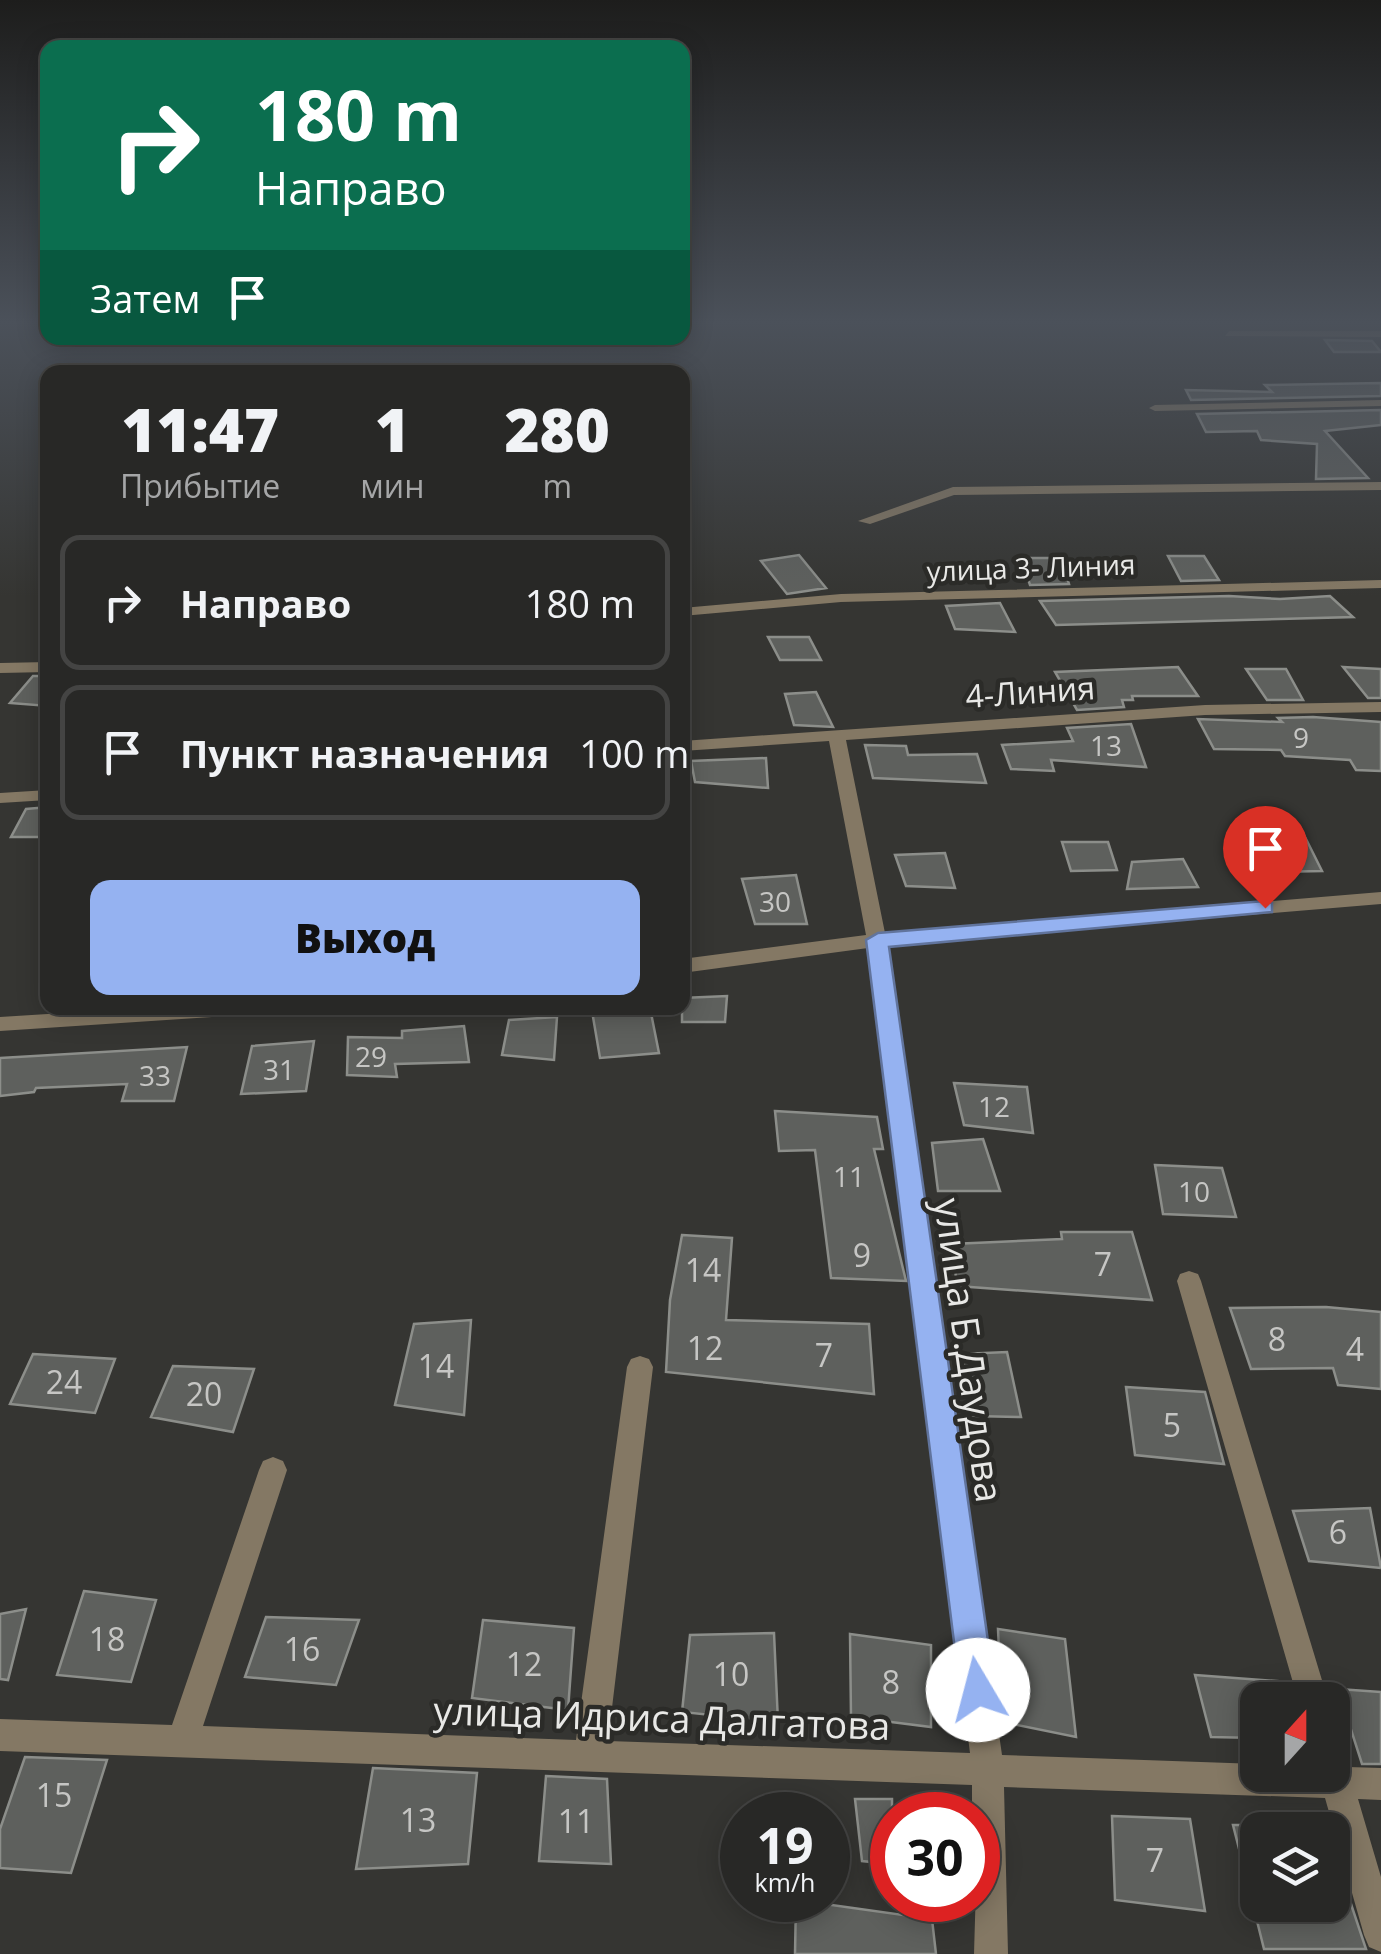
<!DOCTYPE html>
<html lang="ru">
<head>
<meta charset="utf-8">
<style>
	:root { --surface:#282826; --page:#343432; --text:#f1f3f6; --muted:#a5a6a7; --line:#444443; --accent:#95b2f1 }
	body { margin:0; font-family:"Open Sans",sans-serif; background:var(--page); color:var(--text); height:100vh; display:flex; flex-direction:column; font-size:38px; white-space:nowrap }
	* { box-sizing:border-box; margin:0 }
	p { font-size:32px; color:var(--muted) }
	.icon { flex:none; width:55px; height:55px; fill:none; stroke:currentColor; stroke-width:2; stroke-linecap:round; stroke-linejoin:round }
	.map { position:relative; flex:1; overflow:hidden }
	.drawer { position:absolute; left:40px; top:365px; width:650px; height:650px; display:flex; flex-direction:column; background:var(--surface); border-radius:20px; box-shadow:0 5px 25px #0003,0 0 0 2px var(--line) }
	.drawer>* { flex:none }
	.guide { position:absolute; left:40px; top:40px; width:650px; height:305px; border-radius:20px; box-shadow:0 5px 25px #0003,0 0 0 2px var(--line); background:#0b6e4f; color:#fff; overflow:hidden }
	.needle { width:65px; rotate:21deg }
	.fabs { position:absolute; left:1240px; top:1682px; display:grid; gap:20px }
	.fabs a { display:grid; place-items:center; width:110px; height:110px; border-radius:20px; background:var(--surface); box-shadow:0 5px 25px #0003,0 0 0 2px var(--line); font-size:50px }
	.speed { position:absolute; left:720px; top:1792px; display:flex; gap:20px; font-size:50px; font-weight:700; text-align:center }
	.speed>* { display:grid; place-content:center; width:130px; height:130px; border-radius:50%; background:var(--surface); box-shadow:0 5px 25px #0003,0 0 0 2px var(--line); line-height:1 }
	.speed small { font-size:25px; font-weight:400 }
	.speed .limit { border:15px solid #d22; background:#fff; color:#111 }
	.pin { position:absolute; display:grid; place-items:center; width:85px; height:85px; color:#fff; margin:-102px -42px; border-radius:50% 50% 50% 0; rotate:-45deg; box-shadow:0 0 10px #0007 }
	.pin .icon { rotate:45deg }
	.me { position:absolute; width:110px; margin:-55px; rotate:352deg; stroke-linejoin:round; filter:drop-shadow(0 0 8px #0008) }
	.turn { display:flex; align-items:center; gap:35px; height:210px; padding:0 50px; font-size:45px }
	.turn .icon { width:130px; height:130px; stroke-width:2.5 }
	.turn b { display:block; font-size:70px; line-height:85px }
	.then { display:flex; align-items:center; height:95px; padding:0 50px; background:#0003; gap:20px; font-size:38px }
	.eta { display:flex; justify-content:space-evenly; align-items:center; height:170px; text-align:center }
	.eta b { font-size:60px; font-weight:800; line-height:70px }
	.primary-button { display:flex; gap:20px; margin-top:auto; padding:20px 50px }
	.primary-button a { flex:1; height:115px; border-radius:20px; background:var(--accent); color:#111; font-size:40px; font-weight:800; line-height:115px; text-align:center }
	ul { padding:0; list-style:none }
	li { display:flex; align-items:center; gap:30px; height:135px; margin:0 20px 15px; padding:0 30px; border:5px solid var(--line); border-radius:20px }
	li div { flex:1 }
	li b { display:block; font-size:38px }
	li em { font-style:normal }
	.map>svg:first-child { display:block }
	.building { fill:#5e605d; stroke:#8c8e8a; stroke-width:2.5 }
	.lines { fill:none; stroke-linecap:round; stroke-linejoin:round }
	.minor { fill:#847864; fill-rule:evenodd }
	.route { fill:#95b2f1; stroke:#61749d; stroke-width:2.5 }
	.labels { text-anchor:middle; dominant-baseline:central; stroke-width:9; stroke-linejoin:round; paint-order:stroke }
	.far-street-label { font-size:28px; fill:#e8e8e6; stroke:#2b2b28 }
	.number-label { font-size:28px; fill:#c6c6c4 }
	.street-label { font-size:32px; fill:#e8e8e6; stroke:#2b2b28 }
	.near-number-label { font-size:32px; fill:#c6c6c4 }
	.near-street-label { font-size:38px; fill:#e8e8e6; stroke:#2b2b28 }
</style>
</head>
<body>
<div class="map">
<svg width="1381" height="1954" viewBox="0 0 1381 1954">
	<rect width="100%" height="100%" fill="#353532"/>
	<path class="building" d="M1325,340L1372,341L1381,352H1334Z
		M1381,383V396L1191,400L1186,390L1272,392L1265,385Z
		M1381,410V425L1325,431L1368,478L1316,479L1317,444L1261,440L1257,431L1206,432L1197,414Z
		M799,555L826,588L787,594L761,561Z
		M1168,556H1204L1219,580L1181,581Z
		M1021,558H1061L1069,584L1030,585Z
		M1229,596L1280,599L1330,596L1353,617L1056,625L1040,601Z
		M1000,603L1015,632L955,629L946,606Z
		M768,637H809L821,660H780Z
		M1178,667L1198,696H1132L1133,700H1122L1124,707L1077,710L1055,672Z
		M1343,667L1381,669V698H1368Z
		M1246,669H1286L1303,700H1267Z
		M33,676H48V706L10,703Z
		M816,692L833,727L794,725L785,694Z
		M1313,717L1381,722V771L1356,770L1350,760L1285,756L1281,750L1214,749L1198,719L1282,722L1278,718Z
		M1131,724L1146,767L1051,760L1054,771L1011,769L1002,745L1073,741L1067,728Z
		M865,745L906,746L908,755L977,754L986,783L873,778Z
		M766,758L768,788L695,782L691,761Z
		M48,807V837H11L26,809Z
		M1241,825L1300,827L1322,871L1263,872Z
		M1062,842H1108L1117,870L1071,871Z
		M945,853L955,888L906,886L895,855Z
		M1183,859L1198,887L1127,889L1132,862Z
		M796,875L807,924H755L742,879Z
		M727,996L725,1022H682V998Z
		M650,1008L659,1053L600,1058L592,1011Z
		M557,1017L554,1060L502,1055L509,1020Z
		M464,1026L469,1062L395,1064L397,1077L347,1075L348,1037L402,1038V1031Z
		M314,1041L306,1091L241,1094L252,1046Z
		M187,1047L174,1101H122L127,1084L36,1088L34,1092L0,1096V1058Z
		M954,1083L1027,1087L1033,1133L964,1125Z
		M775,1111L877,1117L883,1149H874L906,1281L831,1278L815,1150L779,1151Z
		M983,1139L1000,1191H938L932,1143Z
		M1155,1165L1222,1168L1236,1217L1163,1214Z
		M1061,1232H1132L1152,1300L957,1286L952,1244L1062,1239Z
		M682,1235L732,1238L726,1320L869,1324L874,1394L666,1372L670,1300Z
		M1326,1307L1381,1312V1389L1338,1385L1333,1368L1251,1369L1230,1308Z
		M471,1320L464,1415L395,1405L414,1324Z
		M1007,1352L1021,1417L973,1416L962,1354Z
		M33,1354L115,1359L95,1413L10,1404Z
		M173,1366L254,1369L233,1432L151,1417Z
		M1126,1387L1205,1392L1224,1464L1135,1455Z
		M1370,1508L1381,1568L1309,1561L1293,1511Z
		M84,1591L156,1600L131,1682L57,1675Z
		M26,1609L8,1680L0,1679V1614Z
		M266,1617L359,1620L336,1685L245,1677Z
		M483,1620L574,1628L568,1710L472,1698Z
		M998,1629L1065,1639L1076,1737L1002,1722Z
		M774,1633L778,1722L682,1712L690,1635Z
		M850,1634L931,1645V1727L851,1717Z
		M1195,1675L1289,1682L1294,1700H1258V1738L1211,1737Z
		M1338,1689L1381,1692V1764H1362Z
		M25,1757L107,1760L71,1873L0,1868V1829Z
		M373,1768L477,1773L468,1864L356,1869Z
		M546,1776L607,1779L611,1864L539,1861Z
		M855,1799H892V1864L862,1861Z
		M1112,1816L1190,1819L1205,1911L1115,1900Z
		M1233,1825H1258V1891L1250,1892Z
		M1332,1847L1366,1949H1264L1253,1905H1332Z
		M796,1900L932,1919L936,1954H795Z"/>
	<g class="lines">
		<path class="minor" d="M1229,331H1381V337L1225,336Z
			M1381,400V406L1155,411L1149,408L1155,405Z
			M1381,482V490L954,495L870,524L858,521L953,487Z
			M1381,580V588L841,602L682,616V608L841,594Z
			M48,662V672L0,673V663Z
			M1381,702V712L1205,715L846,740L885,933L1381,892V904L887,945L1002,1755L1258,1764V1775H1332V1749L1343,1754L1348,1767L1381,1768V1800L1358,1799L1381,1877V1952L1369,1947L1364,1935L1325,1798L1004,1787L1008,1954H974L978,1815H972V1785L0,1751V1719L172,1725L259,1470L263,1461L273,1457L283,1461L287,1470L203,1726L576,1740L627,1367L631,1359L640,1356L649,1359L653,1367L608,1741L970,1753L868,948L682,973V959L866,935L829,741L682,751V741L1205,705Z
			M48,790V800L0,803V793Z
			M143,1008H252L242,1015L0,1031V1017Z
			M1189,1271L1198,1274L1201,1281L1328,1700H1298L1177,1281L1180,1274Z"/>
	</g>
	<linearGradient id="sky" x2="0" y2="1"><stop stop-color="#1d1d1c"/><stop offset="0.54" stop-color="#4b515a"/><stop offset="1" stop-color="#4b515a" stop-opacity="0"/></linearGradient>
	<rect width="1381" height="596" fill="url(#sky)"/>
	<path class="route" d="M1265,901L1272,903V912L889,947L995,1690L990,1702L978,1707L965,1702L960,1690L866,940L878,933Z"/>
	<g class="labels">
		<g class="far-street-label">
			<text transform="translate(1031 567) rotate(-2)">улица 3- Линия</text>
		</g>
		<g class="number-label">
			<text x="1301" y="737">9</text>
			<text x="1106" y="745">13</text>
			<text x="775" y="901">30</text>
			<text x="371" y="1056">29</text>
			<text x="279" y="1069">31</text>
			<text x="155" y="1075">33</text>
			<text x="994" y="1106">12</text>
			<text x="849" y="1176">11</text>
			<text x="1194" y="1191">10</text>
		</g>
		<g class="street-label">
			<text transform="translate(1030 691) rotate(-4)">4-Линия</text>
		</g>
		<g class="near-number-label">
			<text x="862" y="1254">9</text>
			<text x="1103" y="1263">7</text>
			<text x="703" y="1269">14</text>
			<text x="1277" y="1338">8</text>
			<text x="705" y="1347">12</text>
			<text x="1355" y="1348">4</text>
			<text x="824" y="1354">7</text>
			<text x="436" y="1365">14</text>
			<text x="64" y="1381">24</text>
			<text x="204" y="1393">20</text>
			<text x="1172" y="1424">5</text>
			<text x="1338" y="1531">6</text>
			<text x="107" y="1638">18</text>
			<text x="302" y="1648">16</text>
			<text x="524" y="1663">12</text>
			<text x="731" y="1673">10</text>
			<text x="891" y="1681">8</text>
			<text x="54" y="1794">15</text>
			<text x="418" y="1819">13</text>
			<text x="576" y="1820">11</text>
			<text x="1155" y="1859">7</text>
		</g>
		<g class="near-street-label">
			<text transform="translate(970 1350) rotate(82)">улица Б.Даудова</text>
			<text transform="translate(662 1717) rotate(2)">улица Идриса Далгатова</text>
		</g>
	</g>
</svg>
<div class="fabs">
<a><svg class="needle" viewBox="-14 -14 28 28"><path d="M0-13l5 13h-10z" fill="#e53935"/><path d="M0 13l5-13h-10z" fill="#a5a6a7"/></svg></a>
<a><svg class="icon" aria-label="layers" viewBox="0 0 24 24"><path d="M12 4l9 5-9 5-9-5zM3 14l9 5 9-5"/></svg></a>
</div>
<div class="speed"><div>19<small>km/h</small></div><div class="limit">30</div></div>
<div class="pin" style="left:1265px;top:908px;background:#d93025"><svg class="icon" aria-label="arrive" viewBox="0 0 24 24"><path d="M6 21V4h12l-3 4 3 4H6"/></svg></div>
<svg class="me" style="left:978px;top:1690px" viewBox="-20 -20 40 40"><circle r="19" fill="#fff"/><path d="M0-13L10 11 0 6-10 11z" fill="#95b2f1"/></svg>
<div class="guide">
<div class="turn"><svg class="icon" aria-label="right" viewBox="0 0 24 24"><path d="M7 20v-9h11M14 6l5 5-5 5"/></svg><div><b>180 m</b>Направо</div></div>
<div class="then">Затем<svg class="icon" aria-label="arrive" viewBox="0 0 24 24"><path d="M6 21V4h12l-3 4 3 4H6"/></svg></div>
</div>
<section class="drawer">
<div class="eta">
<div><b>11:47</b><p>Прибытие</p></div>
<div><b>1</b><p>мин</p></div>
<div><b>280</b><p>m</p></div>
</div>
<ul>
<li><svg class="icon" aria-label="right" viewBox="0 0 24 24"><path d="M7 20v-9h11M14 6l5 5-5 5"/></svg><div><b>Направо</b></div><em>180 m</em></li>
<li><svg class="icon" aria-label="arrive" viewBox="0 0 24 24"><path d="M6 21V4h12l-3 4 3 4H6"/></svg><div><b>Пункт назначения</b></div><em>100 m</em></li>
</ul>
<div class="primary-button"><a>Выход</a></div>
</section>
</div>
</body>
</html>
